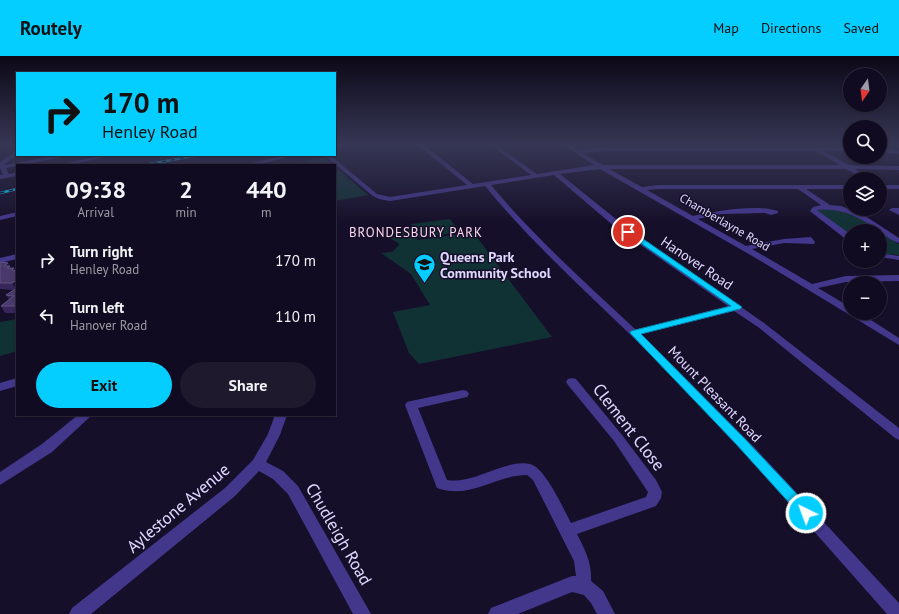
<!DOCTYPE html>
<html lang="en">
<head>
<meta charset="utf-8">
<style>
	:root { --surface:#100b20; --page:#1e192d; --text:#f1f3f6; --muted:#9c9ba5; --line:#302b3e; --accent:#04cdff }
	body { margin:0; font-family:"PT Sans",sans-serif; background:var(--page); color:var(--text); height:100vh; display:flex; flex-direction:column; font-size:15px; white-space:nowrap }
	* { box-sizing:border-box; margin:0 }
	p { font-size:13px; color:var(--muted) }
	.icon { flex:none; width:22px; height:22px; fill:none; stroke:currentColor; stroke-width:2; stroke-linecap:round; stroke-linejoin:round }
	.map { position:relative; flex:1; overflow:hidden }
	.side { position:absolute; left:16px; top:108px; width:320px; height:252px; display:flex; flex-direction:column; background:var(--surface); border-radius:0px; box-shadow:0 1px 3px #0004,0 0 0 1px var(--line) }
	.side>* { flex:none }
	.top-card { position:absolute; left:16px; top:16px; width:320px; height:84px; border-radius:0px; box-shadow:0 1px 3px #0004,0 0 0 1px var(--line); background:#04cdff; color:#111; overflow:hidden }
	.needle { width:26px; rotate:194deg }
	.buttons { position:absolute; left:843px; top:12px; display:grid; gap:8px }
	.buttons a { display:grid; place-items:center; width:44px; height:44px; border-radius:50%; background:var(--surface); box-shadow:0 1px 3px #0004,0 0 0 1px var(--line); font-size:20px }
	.pin { position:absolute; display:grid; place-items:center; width:34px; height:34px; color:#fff; margin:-17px; border:2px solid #fff; border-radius:50%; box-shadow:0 1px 4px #0007 }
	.me { position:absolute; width:44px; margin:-22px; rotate:318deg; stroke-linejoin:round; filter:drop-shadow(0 0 3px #0008) }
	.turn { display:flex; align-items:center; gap:14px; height:84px; padding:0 20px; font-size:18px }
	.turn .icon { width:52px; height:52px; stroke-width:2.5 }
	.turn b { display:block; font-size:28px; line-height:34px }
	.eta { display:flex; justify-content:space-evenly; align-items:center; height:68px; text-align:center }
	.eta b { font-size:24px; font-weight:800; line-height:28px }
	.cta { display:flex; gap:8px; margin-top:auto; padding:8px 20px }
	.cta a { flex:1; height:46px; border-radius:24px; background:var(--accent); color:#111; font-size:16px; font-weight:800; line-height:46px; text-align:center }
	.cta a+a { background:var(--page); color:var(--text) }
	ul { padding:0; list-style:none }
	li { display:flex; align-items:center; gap:12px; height:56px; padding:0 20px }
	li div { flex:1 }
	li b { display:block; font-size:15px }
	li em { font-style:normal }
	header { display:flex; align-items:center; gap:24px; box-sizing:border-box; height:56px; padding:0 20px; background:var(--accent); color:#111 }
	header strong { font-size:19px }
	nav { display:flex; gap:22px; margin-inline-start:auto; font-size:14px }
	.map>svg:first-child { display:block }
	.green { fill:#113234 }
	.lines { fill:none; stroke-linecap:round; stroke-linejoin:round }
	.minor { fill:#43378c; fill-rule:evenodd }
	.rail-casing { stroke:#04cdff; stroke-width:2.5 }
	.rail { stroke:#160f2a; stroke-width:1.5; stroke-dasharray:4.5; stroke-linecap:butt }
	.wall { fill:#362659 }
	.shaded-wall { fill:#21153e }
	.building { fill:#48396a; stroke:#605282 }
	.route { fill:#04cdff; stroke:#0385a6 }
	.labels { text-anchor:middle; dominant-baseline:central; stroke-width:3; stroke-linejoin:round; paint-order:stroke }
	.far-street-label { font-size:12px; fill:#e0d8ff; stroke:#160f2a }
	.far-quarter-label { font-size:13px; letter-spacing:1px; fill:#ffdaee; stroke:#160f2a }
	.poi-label { font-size:14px; font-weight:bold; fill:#e0d8ff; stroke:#160f2a; text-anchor:start }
	.street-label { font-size:14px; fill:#e0d8ff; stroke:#160f2a }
	.near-street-label { font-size:17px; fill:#e0d8ff; stroke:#160f2a }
</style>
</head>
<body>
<header>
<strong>Routely</strong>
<nav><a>Map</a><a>Directions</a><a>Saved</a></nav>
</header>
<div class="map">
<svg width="899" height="558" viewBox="0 0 899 558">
	<rect width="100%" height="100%" fill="#160f2a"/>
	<path class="green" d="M324,102L333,109H292Z
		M335,111L368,139L335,145Z
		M819,152L851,156L880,175H850V180L817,156V154Z
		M450,163L460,176L419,182L411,168Z
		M411,173L418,184L473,176L552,281L419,308L409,297L393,256L430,249L411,218L381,197L392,196L399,189L398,187L391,183L403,174Z
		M880,175L899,188V199L880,198Z
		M17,263V295L0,300V266Z"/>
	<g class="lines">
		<path class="minor" d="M335,89H349L335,93Z
			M418,89H424L473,128L531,119L491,89H496L537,118L594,109L564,89H569L578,94L608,91H850V95H823L849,109L899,110V114L855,113L871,123H864L846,113H609L642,131L658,129H850V133H806L830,149L841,150L862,158L899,182V187C892,185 886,180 881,176C861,162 842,151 817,154L850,178V184H847L811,156L810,155L813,151L821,149L798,133H658L647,134L693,160C715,155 757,148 778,155V157L771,159L765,157L721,158L698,163L746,190L784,183L811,181L815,186L814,188L784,187L752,193L812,228L846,220L899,219V225L846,226L818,232L850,251V257H860L899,282V289L754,201L600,113L560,118L621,167L764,267L899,372V384L895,382L758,271L734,255L641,278L754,391L899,547V558H887C812,473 738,388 659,307C601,248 538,195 485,130L390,145L379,143L373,140L324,99H330L377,138L390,141L467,129ZM608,95H816L840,109H603L582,97ZM554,119L615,171L728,250L636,274C586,227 535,182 491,129Z
			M880,92L899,94V98L880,96Z
			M17,94V99L4,109L61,99H73L6,112L9,118L17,116V120L0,123V119H3L0,112V106Z
			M103,99H114L69,109H58Z
			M286,99H297L255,109H244Z
			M880,129H899V133H880Z
			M892,152H899V159L889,154Z
			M17,156V160L0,164V160Z
			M880,197L899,200V204L880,201Z
			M17,198V203L0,207V202Z
			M17,322V330L0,335V327Z
			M572,322L576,323L622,379L656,424L662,436L661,442L656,450L577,478C585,494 592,507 591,525L603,535L615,558H597L591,547L584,539L572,536L518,558H488L491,552L572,520H576L574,505L533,424L527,419C495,419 470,444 437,432L405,349L407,346L411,345L463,334L467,335L469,338L467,341L418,352L447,424C459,426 472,422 483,418C497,413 515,405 530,408C545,411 564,454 571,467L646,441L648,436L614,385L568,329L566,326L568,323Z
			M78,359H92L52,396L0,429V416L42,388Z
			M275,359H287L280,379L266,406L283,415L298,430L371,558H353L288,438L273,423L259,415L235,440L91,558H69L72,552L225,432L253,404L268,378Z"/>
		<defs>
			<path id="rail" d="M144,109L199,99
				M0,137L17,133"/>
		</defs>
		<use href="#rail" class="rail-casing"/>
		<use href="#rail" class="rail"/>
	</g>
	<path class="wall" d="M0,206L8,207L11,212H14L16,215H17V257H5L1,250L9,243L6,239L14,234L0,233Z"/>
	<path class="shaded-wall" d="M8,207L12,213L14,212L17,217L4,210Z
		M17,224V234L12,227Z"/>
	<path class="building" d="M0,206L8,207L4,210H10L7,212H14L12,214L17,215V224L12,227H0Z
		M17,232V250H1L14,240L6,239Z"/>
	<linearGradient id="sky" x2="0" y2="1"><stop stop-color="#0c0817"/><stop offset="0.53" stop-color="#363755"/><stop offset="1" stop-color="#363755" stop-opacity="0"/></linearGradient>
	<rect width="899" height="167" fill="url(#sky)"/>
	<path class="route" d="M626,174H630L742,251L740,253L641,278L745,383L811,453L813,457L811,461L806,463L802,461L737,389L630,277L631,275L731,250L626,177Z"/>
	<defs>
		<symbol id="school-pin" viewBox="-11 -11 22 30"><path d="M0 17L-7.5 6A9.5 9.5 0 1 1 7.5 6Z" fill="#04cdff" stroke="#160f2a"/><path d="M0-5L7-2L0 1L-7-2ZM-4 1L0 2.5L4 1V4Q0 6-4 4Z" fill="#111"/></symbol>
	</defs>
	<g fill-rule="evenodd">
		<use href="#school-pin" x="412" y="196" width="25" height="34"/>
	</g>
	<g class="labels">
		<g class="far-street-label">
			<text transform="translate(725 166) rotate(30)">Chamberlayne Road</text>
		</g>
		<g class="far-quarter-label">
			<text x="416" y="176">BRONDESBURY PARK</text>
		</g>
		<g class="poi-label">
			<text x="440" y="201">Queens Park<tspan x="440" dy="16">Community School</tspan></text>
		</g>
		<g class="street-label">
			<text transform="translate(697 207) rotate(34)">Hanover Road</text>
			<text transform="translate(715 338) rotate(46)">Mount Pleasant Road</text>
		</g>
		<g class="near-street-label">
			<text transform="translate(629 371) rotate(52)">Clement Close</text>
			<text transform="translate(178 452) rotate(-40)">Aylestone Avenue</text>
			<text transform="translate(339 478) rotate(60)">Chudleigh Road</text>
		</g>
	</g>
</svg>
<div class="buttons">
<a><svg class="needle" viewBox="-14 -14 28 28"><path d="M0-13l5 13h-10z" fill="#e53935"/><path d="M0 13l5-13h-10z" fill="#9c9ba5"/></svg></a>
<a><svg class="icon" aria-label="search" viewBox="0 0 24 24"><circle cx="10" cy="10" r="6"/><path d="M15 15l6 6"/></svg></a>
<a><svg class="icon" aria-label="layers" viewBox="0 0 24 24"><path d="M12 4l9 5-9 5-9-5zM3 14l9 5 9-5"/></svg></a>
<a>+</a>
<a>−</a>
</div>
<div class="pin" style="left:628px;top:176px;background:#d93025"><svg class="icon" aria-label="arrive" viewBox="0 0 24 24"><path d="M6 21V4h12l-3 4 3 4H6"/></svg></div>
<svg class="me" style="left:806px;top:457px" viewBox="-20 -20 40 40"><circle r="17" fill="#04cdff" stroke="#fff" stroke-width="3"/><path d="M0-11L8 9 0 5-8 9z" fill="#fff"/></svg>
<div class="top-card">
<div class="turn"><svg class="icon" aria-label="right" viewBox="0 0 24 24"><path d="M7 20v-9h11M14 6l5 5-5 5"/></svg><div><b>170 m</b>Henley Road</div></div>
</div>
<section class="side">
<div class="eta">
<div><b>09:38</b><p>Arrival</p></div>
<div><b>2</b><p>min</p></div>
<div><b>440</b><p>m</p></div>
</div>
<ul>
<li><svg class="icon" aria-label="right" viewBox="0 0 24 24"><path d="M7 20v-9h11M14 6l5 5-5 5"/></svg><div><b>Turn right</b><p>Henley Road</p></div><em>170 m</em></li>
<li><svg class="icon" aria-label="left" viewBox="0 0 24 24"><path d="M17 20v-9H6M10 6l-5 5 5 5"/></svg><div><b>Turn left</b><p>Hanover Road</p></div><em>110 m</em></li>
</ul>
<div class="cta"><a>Exit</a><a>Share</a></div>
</section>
</div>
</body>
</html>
